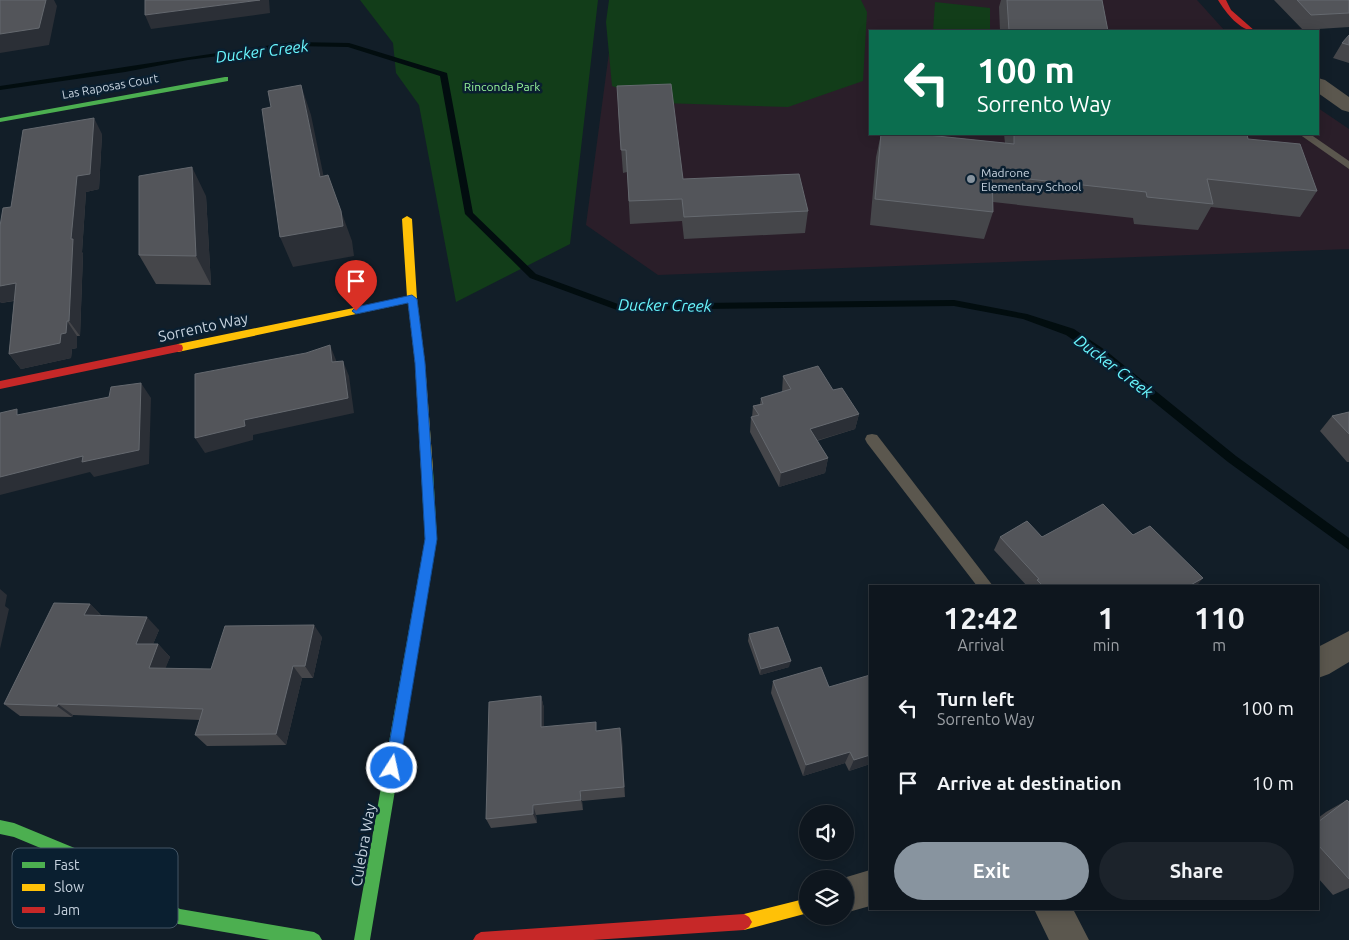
<!DOCTYPE html>
<html lang="en">
<head>
<meta charset="utf-8">
<style>
	:root { --surface:#0e161e; --page:#1c232b; --text:#f1f3f6; --muted:#9b9fa4; --line:#2e353c; --accent:#88949f }
	body { margin:0; font-family:Ubuntu,sans-serif; background:var(--page); color:var(--text); height:100vh; display:flex; flex-direction:column; font-size:19px; white-space:nowrap }
	* { box-sizing:border-box; margin:0 }
	p { font-size:16px; color:var(--muted) }
	.icon { flex:none; width:28px; height:28px; fill:none; stroke:currentColor; stroke-width:2; stroke-linecap:round; stroke-linejoin:round }
	.map { position:relative; flex:1; overflow:hidden }
	.details { position:absolute; left:869px; top:585px; width:450px; height:325px; display:flex; flex-direction:column; background:var(--surface); border-radius:0px; box-shadow:0 2px 12px #0003,0 0 0 1px var(--line) }
	.details>* { flex:none }
	.top-card { position:absolute; left:869px; top:30px; width:450px; height:105px; border-radius:0px; box-shadow:0 2px 12px #0003,0 0 0 1px var(--line); background:#0b6e4f; color:#fff; overflow:hidden }
	.controls { position:absolute; left:799px; top:805px; display:grid; gap:10px }
	.controls a { display:grid; place-items:center; width:55px; height:55px; border-radius:50%; background:var(--surface); box-shadow:0 2px 12px #0003,0 0 0 1px var(--line); font-size:25px }
	.pin { position:absolute; display:grid; place-items:center; width:42px; height:42px; color:#fff; margin:-51px -21px; border-radius:50% 50% 50% 0; rotate:-45deg; box-shadow:0 0 5px #0007 }
	.pin .icon { rotate:45deg }
	.me { position:absolute; width:55px; margin:-28px; rotate:10deg; stroke-linejoin:round; filter:drop-shadow(0 0 4px #0008) }
	.turn { display:flex; align-items:center; gap:18px; height:105px; padding:0 25px; font-size:22px }
	.turn .icon { width:65px; height:65px; stroke-width:2.5 }
	.turn b { display:block; font-size:35px; line-height:42px }
	.eta { display:flex; justify-content:space-evenly; align-items:center; height:85px; text-align:center }
	.eta b { font-size:30px; font-weight:700; line-height:35px }
	.button { display:flex; gap:10px; margin-top:auto; padding:10px 25px }
	.button a { flex:1; height:58px; border-radius:30px; background:var(--accent); color:#fff; font-size:20px; font-weight:700; line-height:58px; text-align:center }
	.button a+a { background:var(--page); color:var(--text) }
	ul { padding:0; list-style:none }
	li { display:flex; align-items:center; gap:15px; height:75px; padding:0 25px }
	li div { flex:1 }
	li b { display:block; font-size:19px }
	li em { font-style:normal }
	.map>svg:first-child { display:block }
	.education { fill:#2a1e29 }
	.green { fill:#123d19 }
	.lines { fill:none; stroke-linecap:round; stroke-linejoin:round }
	.stream { fill:#020d0f; fill-rule:evenodd }
	.lane { fill:#5b574e; fill-rule:evenodd }
	.street { fill:#5b574e; fill-rule:evenodd }
	.fast { fill:#4caf50; fill-rule:evenodd }
	.slow { fill:#ffc107; fill-rule:evenodd }
	.jam { fill:#c62828; fill-rule:evenodd }
	.wall { fill:#45464a }
	.shaded-wall { fill:#2b2f36 }
	.building { fill:#53555a; stroke:#65696f }
	.route { fill:#1a73e8; stroke:#114b97 }
	.poi-dot { fill:#88949f; stroke:#0a1f30; stroke-width:2 }
	.labels { text-anchor:middle; dominant-baseline:central; stroke-width:5; stroke-linejoin:round; paint-order:stroke }
	.far-street-label { font-size:12px; fill:#c7d3df; stroke:#0a1f30 }
	.far-park-label { font-size:12px; fill:#9af89d; stroke:#0a1f30 }
	.far-poi-label { font-size:12px; fill:#c7d3df; stroke:#0a1f30; text-anchor:start }
	.street-label { font-size:15px; fill:#c7d3df; stroke:#0a1f30 }
	.water-label { font-size:16px; font-style:italic; fill:#69f6fe; stroke:#0a1f30 }
	.key { fill:#0a1f30; stroke:#435565; stroke-width:1 }
	.key-label { font-size:14px; fill:#c7d3df }
</style>
</head>
<body>
<div class="map">
<svg width="1349" height="940" viewBox="0 0 1349 940">
	<rect width="100%" height="100%" fill="#121e28"/>
	<path class="education" d="M616,0H1197L1225,31H870V134H1318V108L1349,129V249L658,275L586,225Z"/>
	<path class="green" d="M360,0H598L570,244L456,302L419,105L396,73L393,43Z
		M609,0H861L867,12L863,81L788,107L662,103L612,86L606,22Z
		M935,2L990,8V31H933Z"/>
	<g class="lines">
		<path class="stream" d="M294,42L349,43L447,73L473,213L536,274L618,304L954,300L1027,314L1074,329L1105,350L1236,456L1349,538V550L1228,462L1097,356L1066,335L1023,319L954,306L617,310L530,278L465,214L440,76L348,47L294,46L188,60L125,72L0,90V86C98,72 196,55 294,42Z"/>
		<path class="lane" d="M1299,134H1310L1349,161V169Z
			M872,434L877,435L993,586H977L867,443L865,439L867,435Z"/>
		<path class="street" d="M1318,78L1325,80L1349,97V112L1342,110L1318,93Z
			M1349,631V662L1329,674L1318,678V647Z
			M870,870V906L845,913V879H840Z
			M1034,909H1073L1089,940H1049Z"/>
		<path class="fast" d="M225,77H228V81L0,122V118Z
			M427,466L431,467L433,470L437,539L370,940H354L425,539L421,470L423,467Z
			M0,820L14,823L77,849L180,909L314,932L319,935L322,940H270L178,924L67,859L14,837L0,834Z"/>
		<path class="slow" d="M407,216L412,219L417,299L425,363L433,470L431,473H423L421,470L415,363L408,303L178,352L173,348L178,344L407,297L402,219Z
			M808,898V913L744,930L739,927L736,922L739,917L744,914Z"/>
		<path class="jam" d="M1218,0H1226L1231,10L1255,31C1240,31 1226,13 1218,0Z
			M178,344L182,345L183,348L182,351L0,389V381Z
			M744,914L749,917L752,922L749,927L744,930L593,940H473L476,935L481,932Z"/>
	</g>
	<path class="wall" d="M1001,0H1102L1108,31H1000L999,7Z
		M1274,0H1348L1349,1V27L1303,30Z
		M1349,35V63L1333,58L1342,43Z
		M618,108L683,179L808,211L805,233L684,239L682,221L630,224L627,172L623,173Z
		M102,134L99,189L86,192L82,252L83,254L80,336H77V348L72,349L71,358L21,369L9,354L14,301L1,303L0,301V226L11,207Z
		M881,134H918L1005,143L1004,134H1247L1248,139L1317,191L1300,217L1211,207L1198,230L1134,224L1133,218L993,202V212L984,239L870,225L876,157Z
		M206,196L211,285L156,284L139,255Z
		M783,376L833,390L859,414L855,429L817,441L828,458L825,473L779,487L750,432L751,417H752L753,406L760,404L761,398L782,392Z
		M1349,412V462H1347L1320,431L1332,416Z
		M1133,535L1203,578L1196,586H1027L994,550L1000,537Z
		M90,604L101,615L159,630L153,644H158L170,657L165,668L211,669L322,637L313,678H302L286,745L207,746L195,735L200,720L73,715L72,717L20,716L4,704Z
		M749,634L789,667L760,675L748,641Z
		M773,681L829,687L870,764L849,771L845,763L803,776L771,693Z
		M541,696L544,708V727L597,731L622,739L625,797L582,801L583,810L536,815L537,823L491,828L486,819Z
		M1347,800L1348,802L1349,801V888L1333,895L1318,878V818L1326,812Z"/>
	<path class="shaded-wall" d="M46,0H54L57,6L49,45L0,53V34Z
		M260,0H269L270,13L151,29L145,15Z
		M301,85L311,115L330,207L320,177Z
		M94,118L102,134L99,189L86,192L82,252L83,254L80,336L69,321L71,239L77,176Z
		M192,167L206,196L211,285L196,256Z
		M341,211L352,241L354,256L293,267L280,237Z
		M16,283L28,298L1,303L0,301V286Z
		M67,321L77,336V348L72,349L71,358L21,369L9,354L61,334Z
		M330,345L336,360L338,378L332,362Z
		M343,361L349,376L354,413L253,435V440L205,453L195,438L244,420Z
		M141,383L151,398L149,464L94,477L90,472L0,495V477Z
		M859,414L855,429L808,443L810,429Z
		M828,458L825,473L779,487L781,473Z
		M1203,578L1196,586H1189Z
		M0,589L7,595L5,606L9,609L0,649Z
		M90,604L102,617L84,615Z
		M147,617L159,630L148,656L136,644Z
		M314,625L322,637L313,678L305,666Z
		M158,644L170,657L161,680L149,668Z
		M791,661L789,667L760,675L761,669Z
		M293,666L302,678L286,745L276,734Z
		M541,696L544,708V738L541,727Z
		M58,704L73,715L72,717L57,706Z
		M620,728L622,739L625,797L624,787Z
		M850,752L845,763L803,776L806,765Z
		M870,755V764L849,771L854,760Z
		M580,791L582,801L583,810L581,800Z
		M533,805L536,815L537,823L533,814Z"/>
	<path class="building" d="M0,0H46L39,28L0,34Z
		M145,0H260L145,15Z
		M1007,0H1102L1108,31H1009Z
		M1297,0H1348L1349,1V13L1311,15Z
		M1349,35V45L1342,43Z
		M671,84L683,179L799,174L808,211L684,217L682,199L629,201L626,150H621L617,86Z
		M301,85L320,177L328,175L341,211L343,226L280,237L262,109L271,107L268,91Z
		M94,118L90,174L77,176L71,239H73L69,321H67L66,333L61,334L60,343L9,354L16,283L0,286V226L3,208L11,207L23,130Z
		M881,134H918L1014,144V134H1247L1248,139L1300,144L1317,191L1207,179L1213,204L1147,197L1146,192L992,175L993,212L875,199Z
		M192,167L196,256L139,255V176Z
		M330,345L332,362L343,361L348,398L244,420L245,426L195,438V374L306,353Z
		M818,366L833,390L842,388L859,414L810,429L828,458L781,473L751,417L759,415L753,406L763,404L761,398L791,389L783,376Z
		M141,383L139,450L82,462L83,456L0,477V413L17,409V415L109,397L111,387Z
		M1349,412V434L1332,416Z
		M1103,504L1133,535L1150,526L1203,578L1189,586H1043L1037,580L1039,579L1000,537L1027,521L1042,537Z
		M54,603L90,604L84,615L147,617L136,644H158L149,668L211,669L225,626L314,625L305,666H293L276,734L195,735L203,709L58,704L57,706L4,704Z
		M778,627L791,661L761,669L749,634Z
		M821,667L829,687L870,675V755L854,760L850,752L806,765L773,681Z
		M541,696V727L596,722V731L620,728L624,787L580,791L581,800L533,805V814L486,819L489,702Z
		M1347,800L1349,802V879L1318,845V822Z"/>
	<path class="route" d="M412,295L417,299L425,363L437,539L399,768L397,773L392,775L387,773L385,768L425,539L415,363L408,303L356,314L352,311L356,307Z"/>
	<circle class="poi-dot" cx="971" cy="179" r="5"/>
	<g class="labels">
		<g class="far-street-label">
			<text transform="translate(110 86) rotate(-10)">Las Raposas Court</text>
		</g>
		<g class="far-park-label">
			<text x="502" y="86">Rinconda Park</text>
		</g>
		<g class="far-poi-label">
			<text x="981" y="172">Madrone<tspan x="981" dy="14">Elementary School</tspan></text>
		</g>
		<g class="street-label">
			<text transform="translate(203 327) rotate(-12)">Sorrento Way</text>
			<text transform="translate(363 845) rotate(-80)">Culebra Way</text>
		</g>
		<g class="water-label">
			<text transform="translate(262 51) rotate(-7)">Ducker Creek</text>
			<text transform="translate(665 305) rotate(1)">Ducker Creek</text>
			<text transform="translate(1114 366) rotate(37)">Ducker Creek</text>
		</g>
	</g>
	<rect x="12" y="848" width="166" height="80" rx="8" class="key"/>
	<rect x="22" y="862" width="23" height="6" fill="#4caf50"/>
	<rect x="22" y="884" width="23" height="7" fill="#ffc107"/>
	<rect x="22" y="907" width="23" height="6" fill="#c62828"/>
	<g class="key-label">
		<text x="54" y="870">Fast</text>
		<text x="54" y="892">Slow</text>
		<text x="54" y="915">Jam</text>
	</g>
</svg>
<div class="controls">
<a><svg class="icon" aria-label="sound" viewBox="0 0 24 24"><path d="M4 9h4l5-4v14l-5-4H4zM17 9q2 3 0 6"/></svg></a>
<a><svg class="icon" aria-label="layers" viewBox="0 0 24 24"><path d="M12 4l9 5-9 5-9-5zM3 14l9 5 9-5"/></svg></a>
</div>
<div class="pin" style="left:356px;top:311px;background:#d93025"><svg class="icon" aria-label="arrive" viewBox="0 0 24 24"><path d="M6 21V4h12l-3 4 3 4H6"/></svg></div>
<svg class="me" style="left:392px;top:768px" viewBox="-20 -20 40 40"><circle r="17" fill="#1a73e8" stroke="#fff" stroke-width="3"/><path d="M0-11L8 9 0 5-8 9z" fill="#fff"/></svg>
<div class="top-card">
<div class="turn"><svg class="icon" aria-label="left" viewBox="0 0 24 24"><path d="M17 20v-9H6M10 6l-5 5 5 5"/></svg><div><b>100 m</b>Sorrento Way</div></div>
</div>
<section class="details">
<div class="eta">
<div><b>12:42</b><p>Arrival</p></div>
<div><b>1</b><p>min</p></div>
<div><b>110</b><p>m</p></div>
</div>
<ul>
<li><svg class="icon" aria-label="left" viewBox="0 0 24 24"><path d="M17 20v-9H6M10 6l-5 5 5 5"/></svg><div><b>Turn left</b><p>Sorrento Way</p></div><em>100 m</em></li>
<li><svg class="icon" aria-label="arrive" viewBox="0 0 24 24"><path d="M6 21V4h12l-3 4 3 4H6"/></svg><div><b>Arrive at destination</b></div><em>10 m</em></li>
</ul>
<div class="button"><a>Exit</a><a>Share</a></div>
</section>
</div>
</body>
</html>
